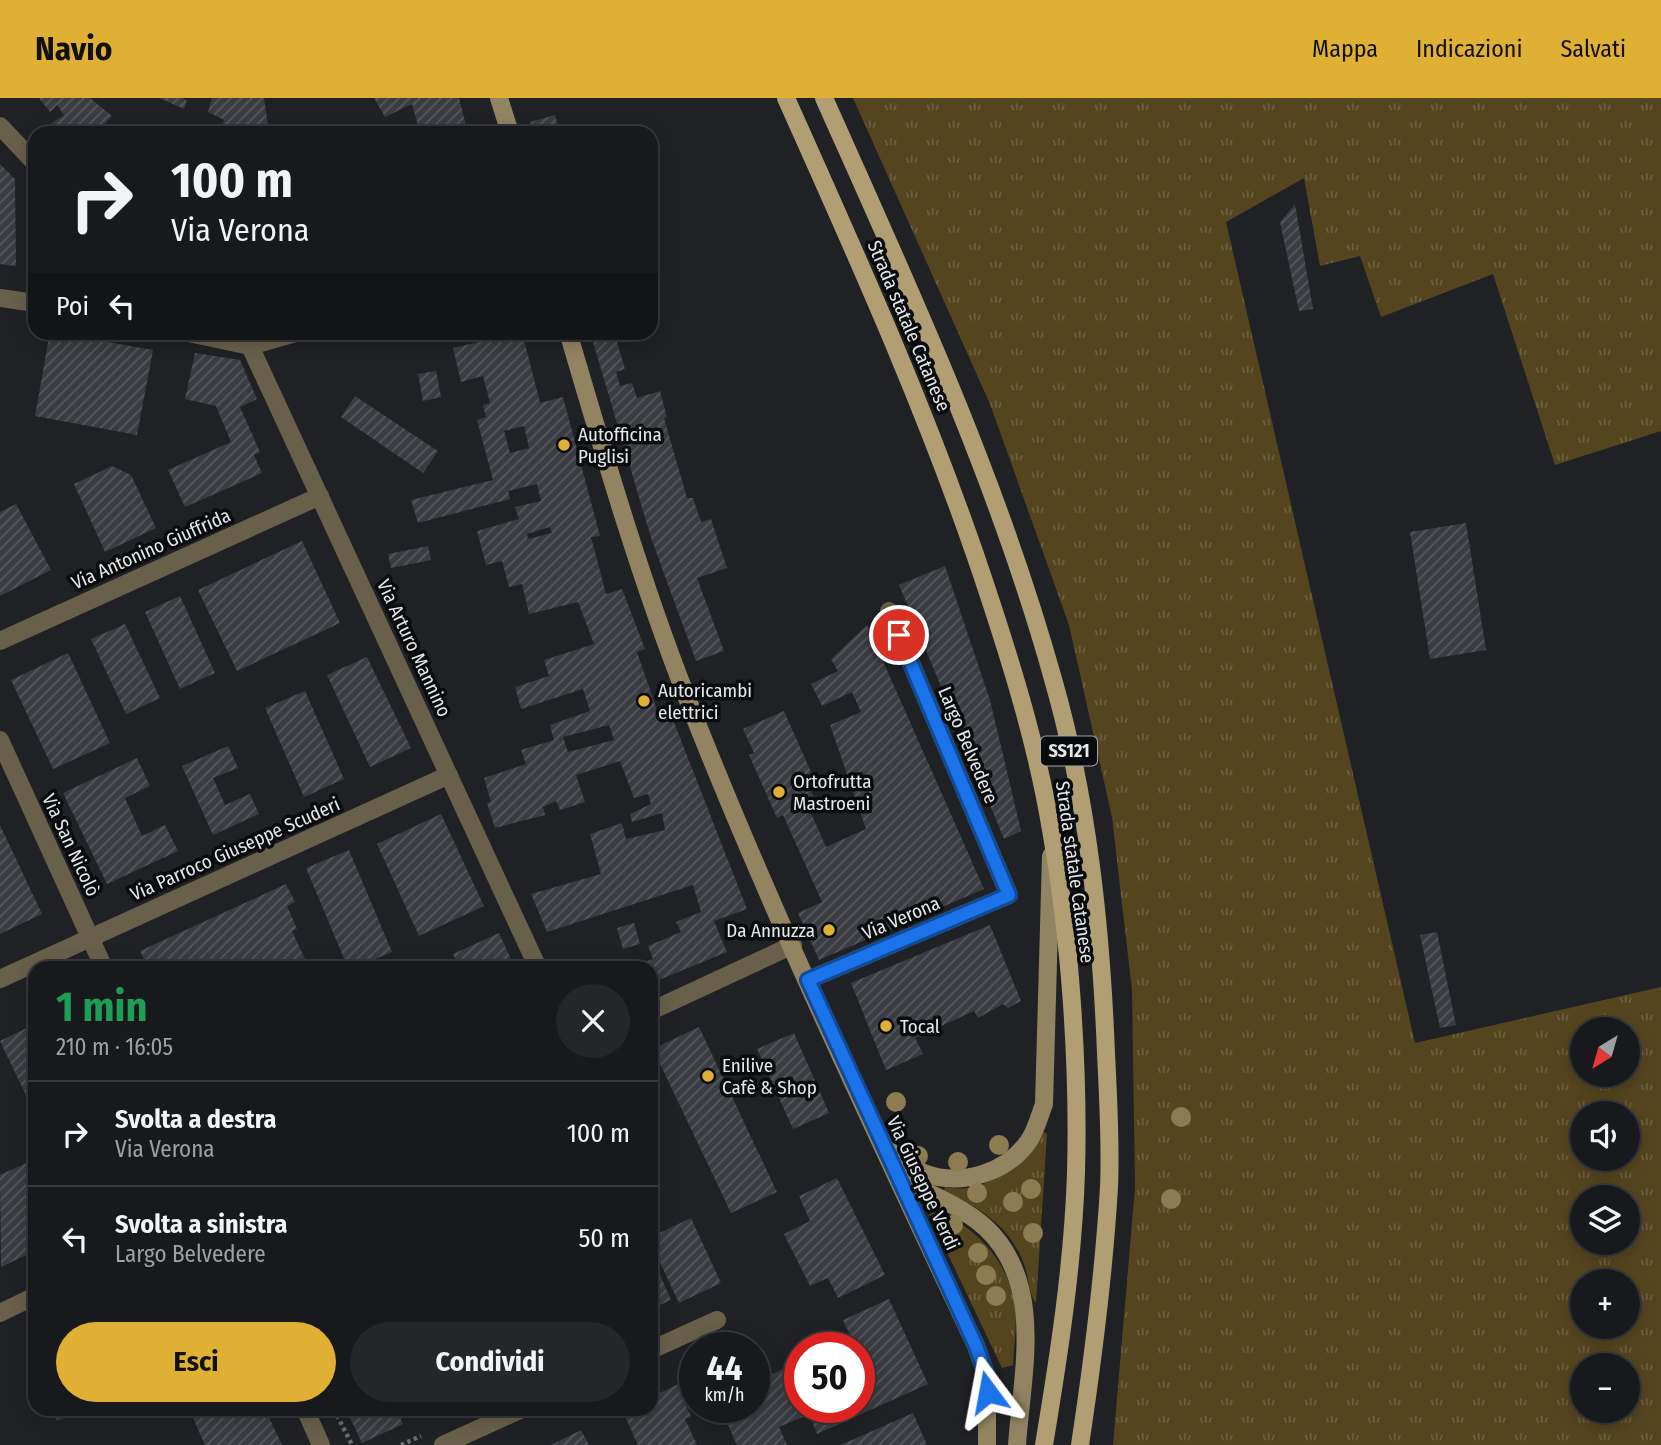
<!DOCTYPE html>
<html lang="it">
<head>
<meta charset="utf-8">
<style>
	:root { --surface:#18191c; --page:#252629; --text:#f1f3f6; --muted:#9fa0a3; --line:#36383b; --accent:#dfb034 }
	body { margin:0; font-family:"Fira Sans Condensed",sans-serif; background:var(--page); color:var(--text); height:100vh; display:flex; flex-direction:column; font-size:26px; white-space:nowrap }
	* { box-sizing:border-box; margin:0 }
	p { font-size:23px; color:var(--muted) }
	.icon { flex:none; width:38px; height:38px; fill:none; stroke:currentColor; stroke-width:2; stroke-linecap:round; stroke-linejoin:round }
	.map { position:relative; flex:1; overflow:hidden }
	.sheet { position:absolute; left:28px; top:863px; width:630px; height:455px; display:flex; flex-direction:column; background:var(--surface); border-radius:21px; box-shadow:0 4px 18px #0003,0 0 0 2px var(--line) }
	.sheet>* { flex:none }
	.banner { position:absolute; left:28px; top:28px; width:630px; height:214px; border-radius:21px; box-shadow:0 4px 18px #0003,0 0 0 2px var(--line); background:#18191c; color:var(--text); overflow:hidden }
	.needle { width:46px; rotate:217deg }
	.controls { position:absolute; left:1570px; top:919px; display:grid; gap:14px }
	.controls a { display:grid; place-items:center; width:70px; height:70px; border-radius:50%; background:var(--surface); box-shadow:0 4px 18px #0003,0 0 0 2px var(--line); font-size:35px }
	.speed { position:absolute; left:679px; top:1234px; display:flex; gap:14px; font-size:35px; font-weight:700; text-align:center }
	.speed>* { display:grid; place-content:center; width:91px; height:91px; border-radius:50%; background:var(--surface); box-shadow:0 4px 18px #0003,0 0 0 2px var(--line); line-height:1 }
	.speed small { font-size:18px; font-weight:400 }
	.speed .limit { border:10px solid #d22; background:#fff; color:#111 }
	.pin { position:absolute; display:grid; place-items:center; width:60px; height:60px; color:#fff; margin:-30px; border:4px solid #fff; border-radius:50%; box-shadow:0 2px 7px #0007 }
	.me { position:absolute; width:77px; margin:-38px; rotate:347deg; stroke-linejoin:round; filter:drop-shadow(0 0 5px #0008) }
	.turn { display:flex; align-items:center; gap:24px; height:147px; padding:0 28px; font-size:32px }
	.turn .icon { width:91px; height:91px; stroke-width:2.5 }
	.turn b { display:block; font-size:49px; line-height:60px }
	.then { display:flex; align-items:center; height:66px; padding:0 28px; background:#0003; gap:14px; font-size:26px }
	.round { display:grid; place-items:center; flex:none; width:74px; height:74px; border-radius:37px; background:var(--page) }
	.head { display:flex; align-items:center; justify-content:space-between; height:119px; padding:0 28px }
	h1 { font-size:42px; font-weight:700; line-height:52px; color:#1e9e55 }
	.button { display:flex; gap:14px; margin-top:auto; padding:14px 28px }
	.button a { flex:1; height:80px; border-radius:42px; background:var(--accent); color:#111; font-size:28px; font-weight:700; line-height:80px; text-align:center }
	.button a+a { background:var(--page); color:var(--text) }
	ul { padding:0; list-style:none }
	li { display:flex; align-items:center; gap:21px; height:105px; padding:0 28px; border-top:2px solid var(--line) }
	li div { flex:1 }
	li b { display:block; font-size:26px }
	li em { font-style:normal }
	header { display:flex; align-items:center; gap:42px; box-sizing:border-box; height:98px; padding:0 35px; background:var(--accent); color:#111 }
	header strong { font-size:33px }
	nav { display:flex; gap:38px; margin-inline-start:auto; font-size:24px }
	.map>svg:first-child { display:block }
	.grass { fill:url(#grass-tufts); fill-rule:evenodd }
	.building { fill:url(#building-hatch); fill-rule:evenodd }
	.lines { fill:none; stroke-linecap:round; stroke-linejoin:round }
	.path { stroke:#6a6b6f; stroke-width:4.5; stroke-dasharray:3.5 3.5; stroke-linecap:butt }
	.minor { stroke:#69604b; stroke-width:18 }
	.tertiary { stroke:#69604b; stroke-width:18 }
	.secondary { stroke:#928361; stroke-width:18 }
	.primary { stroke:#b19e73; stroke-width:18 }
	.tree { fill:#8d7b52 }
	.route-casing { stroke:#114b97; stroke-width:18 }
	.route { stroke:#1a73e8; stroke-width:12 }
	.poi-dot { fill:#dfb034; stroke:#0a0b0d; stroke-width:2.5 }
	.labels { text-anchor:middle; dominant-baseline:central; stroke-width:7; stroke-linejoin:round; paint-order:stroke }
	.shield { fill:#0a0b0d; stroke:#a4a5a8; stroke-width:2 }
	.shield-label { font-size:18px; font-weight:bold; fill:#e6e7ea }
	.street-label { font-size:19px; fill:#e6e7ea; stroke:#0a0b0d }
	.poi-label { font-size:19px; fill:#e6e7ea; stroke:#0a0b0d; text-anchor:start }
</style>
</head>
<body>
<header>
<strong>Navio</strong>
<nav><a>Mappa</a><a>Indicazioni</a><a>Salvati</a></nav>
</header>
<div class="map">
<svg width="1661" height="1347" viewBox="0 0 1661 1347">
	<defs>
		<pattern id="grass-tufts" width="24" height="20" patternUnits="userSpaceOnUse" patternTransform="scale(1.75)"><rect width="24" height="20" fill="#55451f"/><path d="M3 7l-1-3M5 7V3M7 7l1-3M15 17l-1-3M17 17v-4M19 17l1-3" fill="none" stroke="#6d6040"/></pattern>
		<pattern id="building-hatch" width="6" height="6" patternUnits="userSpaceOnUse" patternTransform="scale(1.75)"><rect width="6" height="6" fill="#3a3c41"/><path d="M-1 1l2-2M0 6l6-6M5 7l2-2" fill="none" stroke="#56585d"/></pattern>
	</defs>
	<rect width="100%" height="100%" fill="#202125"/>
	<path class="grass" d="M853,0H1661V333L1555,367L1493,176L1381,219L1360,158L1320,168L1304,80L1226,124L1415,945L1661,889V1347H1113L1135,1090L1132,892L1112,719L1069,527L990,306ZM1582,931H1628V976H1582ZM1582,1015H1628V1060H1582ZM1582,1099H1628V1144H1582ZM1582,1183H1628V1228H1582ZM1582,1267H1628V1312H1582Z
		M1043,1033L1047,1036L1036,1205C1029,1197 1029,1180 1025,1169C1012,1129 980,1110 944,1093L945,1089C991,1098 1016,1063 1043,1033Z
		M930,1109C971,1126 1005,1157 1014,1202C1018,1222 1014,1246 1013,1267L1002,1270L928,1114Z"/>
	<path class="building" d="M39,0H90L112,18L96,35H37L64,17L57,7L50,14Z
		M159,0H183L187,3L184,11Z
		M212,0H264L269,35H220L224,22L208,14Z
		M374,0H459L468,35H420L412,6L385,19Z
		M555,17L560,35H533L530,24Z
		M0,66L15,81L16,168L0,166Z
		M1295,106L1313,211L1299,213L1280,124Z
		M50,234L153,252L137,337L35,318Z
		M522,234L540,305L563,299L600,438L591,439L606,496L622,491L645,551L637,554L657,612L668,609L747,811L714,823L727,854L654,884L651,870L645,864L653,861L648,848L681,834L676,824L701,814L693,787L547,834L531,796L601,776L590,736L622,725L626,741L665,732L662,715L632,724L630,716L651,706L648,696L634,700L620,663L576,677L585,704L560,712L556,703L543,709L545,717L495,730L487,705L491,704L484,680L526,666L521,652L554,642L550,627L590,613L583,591L521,611L515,589L549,578L544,562L594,546L578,504L529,516L522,486L509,489L502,463L486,467L477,433L519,421L515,409L541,403L537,386L508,393L510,401L418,425L411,402L493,382L477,322L486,319L483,307L490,305L483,278L461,284L453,250ZM524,328L529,350L510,355L504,333ZM550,429L552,435L528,441L527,436ZM609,627L614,642L568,654L563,639Z
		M590,234H614L625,271L616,274L620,288L632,285L637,300L660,293L667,319L664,320L687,400H693L701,424L711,421L727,470L697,480L724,553L696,563L651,440Z
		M195,255L240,262L257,301L240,309L260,354L254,357L262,375L185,409L168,372L231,344L216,308L185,301Z
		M436,273L441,299L423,303L418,276Z
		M355,298L438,353L423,375L341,319Z
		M112,368L131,377L156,430L105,454L74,386Z
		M16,406L51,472L0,498V414Z
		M1466,425L1486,552L1430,561L1410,434Z
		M302,443L340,525L237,573L198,492Z
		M428,448L431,462L391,470L388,456Z
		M945,468L990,602L1021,733L1004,741L899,487Z
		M180,498L215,575L180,591L145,514Z
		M125,526L160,600L126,616L91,541Z
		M867,527L984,791L819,862L798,815L822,804L783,717L777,720L749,657L754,655L743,631L784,613L815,683L808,687L815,702L807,706L826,749L866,731L830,627L861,614L852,594L822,608L811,586L838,573L831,561Z
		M68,555L110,645L53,671L11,582Z
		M367,559L411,650L370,669L327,577Z
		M305,593L344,681L304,699L265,610Z
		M228,648L238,670L213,680L225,707L250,696L259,716L213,737L182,668Z
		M137,660L150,688L125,700L142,738L165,727L178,753L107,786L63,695Z
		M441,716L484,808L419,838L377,746Z
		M0,727L42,816L0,836Z
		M349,752L392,854L354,870H348L306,770Z
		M286,786L295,804L287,808L297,831L292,833L309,870H148L140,853Z
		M634,825L640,846L623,851L617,830Z
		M990,827L1021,903L1008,910L1003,906L978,920L974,913L915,940L923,956L886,972L851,885Z
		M1437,834L1456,927L1440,930L1420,837Z
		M499,835L515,870H459L453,856Z
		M35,926V1011L33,1012L0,943Z
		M699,929L777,1094L731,1115L653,951Z
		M794,935L829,1015L793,1031L757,951Z
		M35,1061V1153L1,1169L0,1077Z
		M837,1080L885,1177L838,1200L828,1180L810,1188L784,1136L810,1123L799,1098Z
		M691,1120L721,1185L679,1205L651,1145V1139Z
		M651,1156L671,1202L651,1211Z
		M889,1201L928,1286L817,1336L809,1316L779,1329L787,1347H737L720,1309H754V1284L800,1264V1309H859V1250H832L852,1241L843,1222Z
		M683,1284L691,1301L684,1304L691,1318L685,1321L697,1347H638L622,1312L651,1311V1299Z
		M51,1311H84L57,1323Z
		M195,1311H265L282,1347H205L190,1313Z
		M346,1311H396L403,1326L362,1345Z
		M913,1315L927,1347H840L852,1342Z
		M581,1332L589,1347H551Z"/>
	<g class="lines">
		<path class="path" d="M334,1311L352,1347
			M401,1347L421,1338"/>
		<path class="minor" d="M0,28L35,65
			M0,200L35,205
			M184,234L250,248L299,234
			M250,248L538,870
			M0,543L320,398
			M0,881L449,677
			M808,882L1009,797L889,513
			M651,1252L717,1222
			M443,1347L522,1311"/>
		<path class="tertiary" d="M0,642L104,870
			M651,913L793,847
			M0,1215L35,1198
			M305,1311L321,1347"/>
		<path class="secondary" d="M499,0L510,35
			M568,234C604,356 639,477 685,595C772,817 875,1033 976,1248L987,1279V1347
			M883,1048C896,1058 909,1069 924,1075C961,1089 1008,1075 1030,1041C1036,1031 1040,1017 1044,1006L1051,758
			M897,1080C926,1094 962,1108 986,1130C1045,1186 1022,1275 1017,1347"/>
		<path class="primary" d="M786,0C860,165 934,329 990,501C1015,577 1038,653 1051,732C1070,838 1079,967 1076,1075C1073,1166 1059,1257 1044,1347
			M824,0C909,190 997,380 1053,581C1088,703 1101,829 1106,955C1108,999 1111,1045 1109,1089C1104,1175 1093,1261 1080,1347"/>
	</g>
	<g class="tree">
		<circle cx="896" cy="1004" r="10"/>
		<circle cx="1181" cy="1019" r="10"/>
		<circle cx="999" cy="1047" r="10"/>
		<circle cx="918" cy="1058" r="10"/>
		<circle cx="958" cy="1064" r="10"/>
		<circle cx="1031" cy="1091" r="10"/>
		<circle cx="977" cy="1095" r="10"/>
		<circle cx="1171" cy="1101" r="10"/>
		<circle cx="1013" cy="1104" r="10"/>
		<circle cx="953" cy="1127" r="10"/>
		<circle cx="1033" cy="1135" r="10"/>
		<circle cx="978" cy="1155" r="10"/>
		<circle cx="986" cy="1177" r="10"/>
		<circle cx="996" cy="1198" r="10"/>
	</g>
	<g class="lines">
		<defs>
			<path id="route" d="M899,537L1009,797L808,882L976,1248L987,1279L988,1294"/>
		</defs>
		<use href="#route" class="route-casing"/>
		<use href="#route" class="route"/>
	</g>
	<g class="poi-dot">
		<circle cx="564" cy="347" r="7"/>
		<circle cx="644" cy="603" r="7"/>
		<circle cx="779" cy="694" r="7"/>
		<circle cx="829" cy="832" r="7"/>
		<circle cx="886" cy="928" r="7"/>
		<circle cx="708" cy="978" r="7"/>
	</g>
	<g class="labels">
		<rect class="shield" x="1041" y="638.5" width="56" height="29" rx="5"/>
		<g class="shield-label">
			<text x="1069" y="653">SS121</text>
		</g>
		<g class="street-label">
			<text transform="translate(909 228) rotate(67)">Strada statale Catanese</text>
			<text transform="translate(151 451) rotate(-24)">Via Antonino Giuffrida</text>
			<text transform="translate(414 550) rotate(65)">Via Arturo Mannino</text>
			<text transform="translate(968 647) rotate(67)">Largo Belvedere</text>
			<text transform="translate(71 747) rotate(65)">Via San Nicolò</text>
			<text transform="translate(235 751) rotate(-24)">Via Parroco Giuseppe Scuderi</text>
			<text transform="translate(1075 774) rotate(82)">Strada statale Catanese</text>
			<text transform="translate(901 820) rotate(-23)">Via Verona</text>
			<text transform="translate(923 1085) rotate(65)">Via Giuseppe Verdi</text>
		</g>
		<g class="poi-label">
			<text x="578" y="336">Autofficina<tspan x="578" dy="22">Puglisi</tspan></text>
			<text x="658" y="592">Autoricambi<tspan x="658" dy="22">elettrici</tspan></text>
			<text x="793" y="683">Ortofrutta<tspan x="793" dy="22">Mastroeni</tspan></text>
			<text x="815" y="832" text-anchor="end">Da Annuzza</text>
			<text x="900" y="928">Tocal</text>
			<text x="722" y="967">Enilive<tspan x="722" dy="22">Cafè &amp; Shop</tspan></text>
		</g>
	</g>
</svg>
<div class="controls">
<a><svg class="needle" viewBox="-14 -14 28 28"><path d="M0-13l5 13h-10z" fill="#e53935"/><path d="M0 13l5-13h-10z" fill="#9fa0a3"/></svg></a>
<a><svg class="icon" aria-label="sound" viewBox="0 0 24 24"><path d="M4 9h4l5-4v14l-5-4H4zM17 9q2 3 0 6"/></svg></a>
<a><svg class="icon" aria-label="layers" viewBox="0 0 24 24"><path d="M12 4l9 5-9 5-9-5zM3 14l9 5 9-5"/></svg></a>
<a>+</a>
<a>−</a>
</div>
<div class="speed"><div>44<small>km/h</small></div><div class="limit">50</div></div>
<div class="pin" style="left:899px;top:537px;background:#d93025"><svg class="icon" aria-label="arrive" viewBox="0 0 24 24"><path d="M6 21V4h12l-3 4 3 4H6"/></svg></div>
<svg class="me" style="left:988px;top:1294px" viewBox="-20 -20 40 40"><path d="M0-17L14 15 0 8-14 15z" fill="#1a73e8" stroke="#fff" stroke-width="4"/></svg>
<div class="banner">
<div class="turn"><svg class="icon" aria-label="right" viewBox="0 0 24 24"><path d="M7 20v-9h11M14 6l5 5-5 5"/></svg><div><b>100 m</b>Via Verona</div></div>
<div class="then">Poi<svg class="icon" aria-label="left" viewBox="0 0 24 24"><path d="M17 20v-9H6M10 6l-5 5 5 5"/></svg></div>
</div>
<section class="sheet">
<div class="head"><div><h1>1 min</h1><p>210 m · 16:05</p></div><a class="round"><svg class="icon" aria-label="close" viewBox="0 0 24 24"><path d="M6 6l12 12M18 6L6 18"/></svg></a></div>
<ul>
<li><svg class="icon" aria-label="right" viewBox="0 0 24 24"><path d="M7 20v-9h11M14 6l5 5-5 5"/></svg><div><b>Svolta a destra</b><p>Via Verona</p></div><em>100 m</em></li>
<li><svg class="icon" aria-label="left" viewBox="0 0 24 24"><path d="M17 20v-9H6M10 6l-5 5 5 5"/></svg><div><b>Svolta a sinistra</b><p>Largo Belvedere</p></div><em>50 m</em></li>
</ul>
<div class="button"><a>Esci</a><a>Condividi</a></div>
</section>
</div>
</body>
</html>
